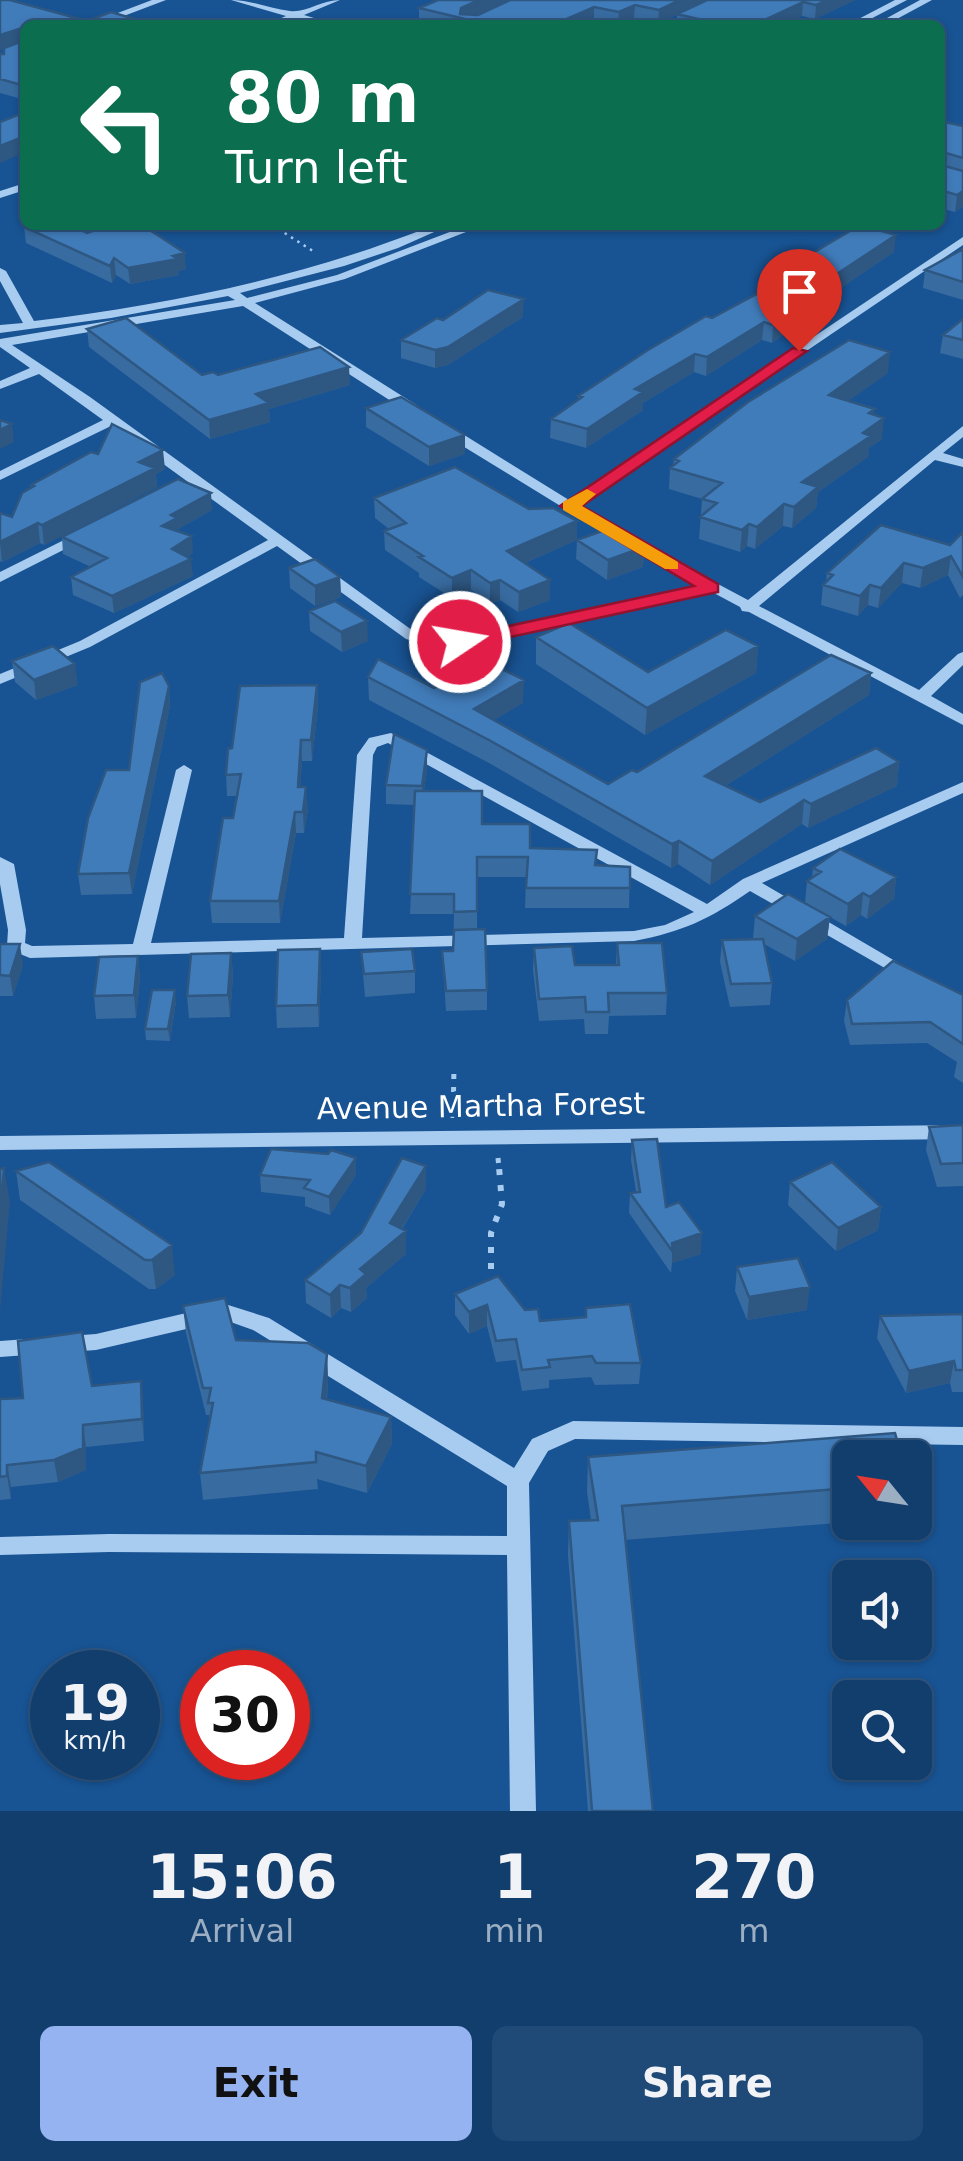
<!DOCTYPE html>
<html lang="en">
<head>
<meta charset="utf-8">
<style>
	:root { --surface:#123e6e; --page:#1f4976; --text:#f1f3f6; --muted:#9caec2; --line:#315781; --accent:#95b2f1 }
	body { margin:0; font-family:"DejaVu Sans",sans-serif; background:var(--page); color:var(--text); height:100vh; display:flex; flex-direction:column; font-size:38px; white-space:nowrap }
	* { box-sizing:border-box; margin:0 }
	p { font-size:32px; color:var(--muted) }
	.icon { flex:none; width:55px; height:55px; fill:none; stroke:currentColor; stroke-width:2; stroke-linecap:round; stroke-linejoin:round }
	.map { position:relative; height:1811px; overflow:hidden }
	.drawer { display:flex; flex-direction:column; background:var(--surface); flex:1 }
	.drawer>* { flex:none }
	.top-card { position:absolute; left:20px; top:20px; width:925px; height:210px; border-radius:15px; box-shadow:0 2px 8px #0004,0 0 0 2px var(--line); background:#0b6e4f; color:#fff; overflow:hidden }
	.needle { width:65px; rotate:300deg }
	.tools { position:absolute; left:832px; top:1440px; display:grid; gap:20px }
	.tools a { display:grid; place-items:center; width:100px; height:100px; border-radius:15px; background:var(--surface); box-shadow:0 2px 8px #0004,0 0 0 2px var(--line); font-size:50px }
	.speed { position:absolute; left:30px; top:1650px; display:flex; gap:20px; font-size:50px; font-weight:700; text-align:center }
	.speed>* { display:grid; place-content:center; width:130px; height:130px; border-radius:50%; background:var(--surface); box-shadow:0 2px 8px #0004,0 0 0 2px var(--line); line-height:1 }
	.speed small { font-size:25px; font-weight:400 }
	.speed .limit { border:15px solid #d22; background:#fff; color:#111 }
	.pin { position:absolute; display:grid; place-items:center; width:85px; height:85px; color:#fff; margin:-102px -42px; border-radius:50% 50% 50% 0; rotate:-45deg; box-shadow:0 0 10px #0007 }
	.pin .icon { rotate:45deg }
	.me { position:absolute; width:110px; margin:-55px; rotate:78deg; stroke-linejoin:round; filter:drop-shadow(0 0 8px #0008) }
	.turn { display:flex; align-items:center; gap:35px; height:210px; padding:0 40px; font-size:45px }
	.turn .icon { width:130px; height:130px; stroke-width:2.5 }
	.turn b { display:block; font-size:70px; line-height:85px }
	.eta { display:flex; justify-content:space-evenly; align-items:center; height:170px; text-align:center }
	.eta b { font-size:60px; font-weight:600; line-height:70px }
	.primary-button { display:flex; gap:20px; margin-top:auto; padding:20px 40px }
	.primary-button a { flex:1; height:115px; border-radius:15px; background:var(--accent); color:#111; font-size:40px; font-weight:600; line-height:115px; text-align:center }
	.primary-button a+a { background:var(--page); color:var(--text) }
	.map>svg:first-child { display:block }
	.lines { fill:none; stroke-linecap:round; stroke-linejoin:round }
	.path-far2 { stroke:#a8cbf0; stroke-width:2.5; stroke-dasharray:2.5 5; stroke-linecap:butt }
	.path-far1 { stroke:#a8cbf0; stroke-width:5; stroke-dasharray:5 8; stroke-linecap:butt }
	.path { stroke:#a8cbf0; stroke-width:6; stroke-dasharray:6 10; stroke-linecap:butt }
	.minor { fill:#a8cbf0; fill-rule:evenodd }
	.wall { fill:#386ba0 }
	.shaded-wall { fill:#2e5782 }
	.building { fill:#417cba; stroke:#2e5782; stroke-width:2.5 }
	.route { fill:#e11d48; stroke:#92132f; stroke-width:2.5 }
	.slow { fill:#f59e0b }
	.labels { text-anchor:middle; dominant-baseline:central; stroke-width:8; stroke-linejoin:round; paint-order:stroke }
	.street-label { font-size:30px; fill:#fff; stroke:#185393 }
</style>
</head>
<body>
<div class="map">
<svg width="963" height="1811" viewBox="0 0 963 1811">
	<rect width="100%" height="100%" fill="#185393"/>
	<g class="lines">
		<path class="path-far2" d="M272,225L316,253"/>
		<path class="path-far1" d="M453,1118L454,1068
			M498,1158L499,1169"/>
		<path class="path" d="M491,1285V1233L502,1204L499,1167"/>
		<path class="minor" d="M152,0H166L100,25H86Z
			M231,0C252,0 270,9 290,11C306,13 322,0 340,0L304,15L337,25C324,25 313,21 301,20C289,18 278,25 265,25L286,16Z
			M714,0H726L675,25H662Z
			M895,0H907L859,25H847Z
			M920,0H932L895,20L887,18Z
			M25,183V190L0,198V191Z
			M434,225H450L398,248L344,266L240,293L247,298L337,275L468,225H484L345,279L255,303L418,406V412H408L243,306L12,345L90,397L416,633L434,637H460L700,586L629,548L443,434V428H453L569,500L963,237V245L579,505L639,542L748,600L963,426V437L943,453L963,459V467L935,460L759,606L919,690L958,654L963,652V665L931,696L963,714V725L749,612L742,611L740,607L712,592L460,647H434L406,639L277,546L90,647L0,684V674L80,641L268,540L111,426L0,480V471L103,420L39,374L0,389V381L30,368L0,347V339L235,300L228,296L111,318L0,333V325L23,323L0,281V268L6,271L34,321C172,304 305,277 434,225Z
			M82,531L87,532V538L0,582V572Z
			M391,733L707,904L743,879L963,782V793L762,883L919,975L916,979H904L750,891C710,919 682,932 634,941L30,958L10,950L7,946L8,930L0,884V857L14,864L26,930L25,943L32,946L133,944L176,770L184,765L192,770L151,943L344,938L357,755L369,738ZM388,743L694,912L665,925L634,931L362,938L373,755L377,747Z
			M963,1125V1139L0,1150V1136Z
			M225,1304L269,1318L514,1468L532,1439L573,1421L963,1427V1445L575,1439L548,1451L529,1483L536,1811H510L507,1555L109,1552L0,1555V1537L109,1534L507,1536V1486L253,1330L225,1320L96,1350L0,1357V1341L96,1334Z"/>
	</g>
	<path class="wall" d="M0,0L87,21L155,25H25V100L0,93V54H4V48L0,50Z
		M706,0L658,24L634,19L620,25L594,20L584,25H434L419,22V8Z
		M707,0H855L815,19L802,16L782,25H677V14Z
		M940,121L963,126V206L955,212L940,208Z
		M24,227L87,233L186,269L178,271L179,275L130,284L116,275L112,283L26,243Z
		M963,249V300L923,288L925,270Z
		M894,252L817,304V310L772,343L762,340L706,376L694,372L643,403V410L586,448L550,438L551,419L578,400V396L712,318L779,282V273Z
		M523,317L448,365L435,368L401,358V340L443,320Z
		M963,319V359L940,353L943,335Z
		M87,329L202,375L350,385L269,409L270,422L210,439L89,347Z
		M888,373L848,401L874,415L882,439L869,448L868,457L818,492L816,508L792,528L783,526L755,549L747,546L740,552L699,539L702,499L669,489L670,468L673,465L674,459Z
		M366,408L465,454L429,466L366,427Z
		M165,469L156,474L157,487L44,545L40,543L2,562L0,561V513L12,517L31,488V485Z
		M374,498L529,509L577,521V540L525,563L550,580V600L518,612L500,600L490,603L471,590L452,598L419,577V573L385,550L384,531L389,529L375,518Z
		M212,510L178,529L193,553L187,557L193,576L114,613L73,595L71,577L91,567L63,554L62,537Z
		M963,532V595L960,598L948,575L920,588L902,583L878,608L868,605L858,616L821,605L823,585L826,581L827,573L950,545Z
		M577,540L644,547L643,567L607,580L576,559Z
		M289,568L340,577L341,597L315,606L290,588Z
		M309,611L368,641L342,652L310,631Z
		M536,637L648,672L758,646L756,673L645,735L536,664Z
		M12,661L78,685L36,700L15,682Z
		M871,673L869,695L725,786L760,802L899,762L897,786L808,828L802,824L710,885L678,864L671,868L489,763L369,700L368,677L523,703L494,720L608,784Z
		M317,685L318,706L312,761H302L300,787L308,809L304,833H296L280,923H212L210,901L233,818L237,796H227L226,775L232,748Z
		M169,686L170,706L132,894L81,895L78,874Z
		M427,769L424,791L530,848L597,865L630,867L629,908H525L526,877H477V929L487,990V1010L446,1011L442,951H453L454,914H410L415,805L386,804V785Z
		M813,868L896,877L894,899L867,919L861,915L846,926L830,917L827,939L795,961L764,944L772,983L770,1005L730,1007L720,962L722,940L755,939L753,938L755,916L805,903L807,881L812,878Z
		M617,943L667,993L666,1015L609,1016L608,1034H585L584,1019L539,1021L533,970L534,948L575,965H616Z
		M0,944L23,965L13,996H0Z
		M361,952L415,971V993L365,997Z
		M231,953L233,975L230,1017L189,1018L187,996Z
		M138,956L140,978L136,1018L96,1019L94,996Z
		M321,971L319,1027L277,1028L276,1006Z
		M963,995V1083L954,1077L957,1062L927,1043L850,1045L844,1021L847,1000Z
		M176,1001L170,1041L146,1040L145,1029Z
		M963,1125V1186L937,1187L926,1150L929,1127Z
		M632,1140L666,1207L701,1254L672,1263L671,1273L629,1213L630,1193L636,1192L631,1160Z
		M356,1158V1175L330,1215L305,1206V1197L261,1192L260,1175Z
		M16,1171L175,1275L156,1289H149L20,1200Z
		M790,1182L881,1207L878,1230L836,1251L788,1205Z
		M426,1189L402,1229L406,1254L366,1288L367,1298L351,1312L341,1308L331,1318L306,1303L305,1280Z
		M737,1267L807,1310L747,1320L735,1291Z
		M455,1294L525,1310L540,1321L641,1363L639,1384L595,1385L591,1377L549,1380V1388L522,1391L516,1360L496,1362L487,1326L469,1334L455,1315Z
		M183,1306L236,1340L327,1354L328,1381L327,1399L391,1417L392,1444L367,1493L317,1479L318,1489L203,1500L200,1473L210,1421L209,1415H206L186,1333Z
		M963,1314V1392H952L950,1383L906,1393L877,1338L880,1316Z
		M141,1381L143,1403L144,1441L86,1447V1470L58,1482L11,1487V1499L0,1500V1399L23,1398L92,1386Z
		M588,1457L850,1458V1522L625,1540L653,1811H588L568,1555L569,1521L591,1520L587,1492Z"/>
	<path class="shaded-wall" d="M479,0H509L466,19L460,18L461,8Z
		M680,0H706L658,24L659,10Z
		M828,0H855L815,19L816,5Z
		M803,2L802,16L782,25H754Z
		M635,5L634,19L618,25L619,12Z
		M594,7V20L584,25H553Z
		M22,28L24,41L0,50V35Z
		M25,136V152L0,163V146Z
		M963,191V206L955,212L957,195Z
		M896,235L894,252L817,304V310L772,343L773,325L811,291Z
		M185,253L186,269L178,271L179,275L130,284L128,268Z
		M114,258L116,275L112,283L110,266Z
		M524,299L523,317L448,365L435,368V350Z
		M764,322L762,340L706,376L707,357Z
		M890,352L888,373L827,416L829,395Z
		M695,354L694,372L643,403V410L586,448L587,429L635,389Z
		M349,367L350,385L269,409L270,422L210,439L209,420L256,394Z
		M875,409L873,426L884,418L882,439L869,448L868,457L818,492L816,508L792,528L794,507L802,482Z
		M12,424L14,442L0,449V430Z
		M465,435V454L429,466V447Z
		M163,450L165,469L156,474L157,487L44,545L42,525L139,462Z
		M211,493L212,510L178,529L179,535L162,526L171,515Z
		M784,504L783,526L755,549L757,527Z
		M577,521V540L506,571L507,551Z
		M38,523L40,543L2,562L0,542Z
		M749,524L747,546L740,552L742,530Z
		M192,536L193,553L174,566L172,549Z
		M644,547L643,567L607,580L608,560Z
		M951,556L948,575L920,588L923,568Z
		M191,559L193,576L114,613L112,596Z
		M904,563L902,583L878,608L881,588Z
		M471,570V590L452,598V578Z
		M340,577L341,597L315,606V586Z
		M500,580V600L490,603V583Z
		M550,580V600L518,612L519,592Z
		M870,585L868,605L858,616L860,596Z
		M367,621L368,641L342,652L341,632Z
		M758,646L756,673L645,735L647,708Z
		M75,664L78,685L36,700L34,680Z
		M871,673L869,695L704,799L705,776Z
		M524,680L523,703L474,732V709Z
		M317,685L318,706L312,761L311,740Z
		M169,686L170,706L132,894L129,873Z
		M301,740L302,761L299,809L298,787Z
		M427,750V769L422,805V786Z
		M899,762L897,786L808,828L811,804Z
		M306,787L308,809L304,833L303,812Z
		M804,800L802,824L710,885L712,861Z
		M295,812L296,833L280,923L279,901Z
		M679,841L678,864L671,868L672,844Z
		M896,877L894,899L867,919L870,897Z
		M863,893L861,915L846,926L848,904Z
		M830,917L827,939L795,961L797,939Z
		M20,944L23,965L13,996L10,976Z
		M320,949L321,971L319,1027L318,1005Z
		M231,953L233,975L230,1017L228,995Z
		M138,956L140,978L136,1018L134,995Z
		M175,990L176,1001L170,1041L168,1029Z
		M356,1158V1175L330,1215L329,1197Z
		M426,1166V1189L395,1239L406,1231V1254L366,1288L367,1298L351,1312L350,1288L360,1269Z
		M4,1168L10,1202L0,1312V1216Z
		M881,1207L878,1230L836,1251L838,1228Z
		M702,1233L701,1254L672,1263V1243Z
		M172,1245L175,1275L156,1289L152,1260Z
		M340,1285L341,1308L331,1318L330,1295Z
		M810,1287L807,1310L747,1320L749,1297Z
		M487,1305V1326L469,1334V1312Z
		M327,1354L328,1381L324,1425L322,1398Z
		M954,1361L950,1383L906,1393L909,1371Z
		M141,1381L143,1403L144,1441L142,1419Z
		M391,1417L392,1444L367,1493L366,1466Z
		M83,1425L86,1447V1470L58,1482L54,1460Z
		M7,1465L11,1487V1499L7,1476Z"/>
	<path class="building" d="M0,0H10L87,21L111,12L155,25H25V29L22,28L0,35Z
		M438,0H479L461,8L460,14L478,15L510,0H680L659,10L635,5L619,12L594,7L553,25H490L419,8Z
		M707,0H828L816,5L803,2L754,25H724L677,14Z
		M25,40V86L0,79V54H4V48Z
		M25,112V136L0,146V122Z
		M940,121L963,126V158L943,152L940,154Z
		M940,162L941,165L963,171V191L957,195L940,190Z
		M30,225H71L87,233L111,225H142L185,253L173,256L178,259L128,268L114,258L110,266L24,227Z
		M860,225L896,235L811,291L818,293L773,325L764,322L707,357L695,354L635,389L643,392L587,429L551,419L582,397L578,396L648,350L706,316L712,318L790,276L779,273Z
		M963,249V282L925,270Z
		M488,290L524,299L448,347L435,350L401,340L437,318L443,320Z
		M126,318L202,375L213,372L218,375L320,347L349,367L256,394L269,403L209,420L87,329Z
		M963,319V340L943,335Z
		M849,340L890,352L829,395L875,409L869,413L884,418L863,433L871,436L802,482L818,487L794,507L784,504L757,527L749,524L742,530L700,517L717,503L702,499L722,483L670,468L679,461L674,459L748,402Z
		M401,397L465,435L429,447L366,408Z
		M0,420L12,424L0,430Z
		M112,424L163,450L139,462L155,468L42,525L38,523L0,542V513L12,517L22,493L34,486L31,485L91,452L98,454Z
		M455,467L529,509L553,508L577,521L507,551L550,580L519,592L500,580L490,583L471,570L452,578L419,557L423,556L384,531L406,523L374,498Z
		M178,479L211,493L171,515L177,518L162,526L192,536L172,549L191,559L112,596L71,577L107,558L62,537Z
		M881,525L950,545L963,532V577L951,556L923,568L904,563L881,588L870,585L860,596L823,585L833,575L827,573Z
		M613,527L644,547L608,560L577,540Z
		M315,559L340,577L315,586L289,568Z
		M335,601L367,621L341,632L309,611Z
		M569,623L648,672L726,630L758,646L647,708L536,637Z
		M53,646L75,664L34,680L12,661Z
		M831,655L871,673L705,776L760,802L876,748L899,762L811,804L804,800L712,861L679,841L672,844L489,740L368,677L378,659L434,688L484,660L524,680L474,709L608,784L632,770L637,772Z
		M162,673L169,686L129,873L78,874L88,818L106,770H129L140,682Z
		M317,685L311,740H301L298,787H306L303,812H295L279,901H210L223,818H233L241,774L226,775L228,749L232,748L240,686Z
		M394,734L427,750L422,786L386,785Z
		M415,791H482V824H530V848L597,850L595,865L630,867V888H526L528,857H477V911L454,912V894H410Z
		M840,849L896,877L870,897L863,893L848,904L807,881L821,872L813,868Z
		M788,894L830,917L797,939L755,916Z
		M485,929L487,990L446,991L442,951H453L454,930Z
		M763,939L772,983L731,984L722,940Z
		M617,943H662L667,993H608L609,1012H586L585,997L539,999L534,948L572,946L575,965H619Z
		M0,944H20L10,976L0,975Z
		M320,949L318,1005L276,1006L278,950Z
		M412,949L415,971L364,974L361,952Z
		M231,953L228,995L187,996L191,954Z
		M138,956L134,995L94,996L99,957Z
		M893,961L963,995V1044L930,1022L852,1024L847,1000Z
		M152,990H175L168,1029H145Z
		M963,1125V1163L941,1164L929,1127Z
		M657,1139L666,1207L679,1202L702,1233L672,1243L673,1252L630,1193L640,1192L632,1140Z
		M271,1149L328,1154L331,1150L356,1158L329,1197L304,1188L310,1180L260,1175Z
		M402,1158L426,1166L390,1223L406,1231L360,1269L366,1274L350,1288L340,1285L330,1295L305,1280L361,1233Z
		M49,1162L172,1245L152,1260H145L16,1171Z
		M832,1162L881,1207L838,1228L790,1182Z
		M4,1168L0,1216V1169Z
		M798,1258L810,1287L749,1297L737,1267Z
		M498,1276L525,1310L538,1309L540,1321L586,1317V1308L630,1304L641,1363H596L592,1356L548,1360L550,1367L522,1370L516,1339L496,1341L487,1305L469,1312L455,1294Z
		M225,1298L236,1340L308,1343L327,1354L322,1398L391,1417L366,1466L316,1452V1462L200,1473L213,1403H208L211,1388H203L183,1306Z
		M963,1314V1370H956L954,1361L909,1371L880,1316Z
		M82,1332L92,1386L141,1381L142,1419L83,1425V1448L54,1460L7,1465V1476L0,1477V1399L23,1398L18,1341Z
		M895,1433L902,1458H850V1488L622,1506L653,1811H592L569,1521L598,1520L588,1457Z"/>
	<path class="route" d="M793,348L807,351L582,506L718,584V592L460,648L453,646V638L694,586L560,506Z"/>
	<path class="slow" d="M587,489L596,494L582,506L678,562V569H665L563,510V502Z"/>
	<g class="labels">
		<g class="street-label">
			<text transform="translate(481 1106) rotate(-1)">Avenue Martha Forest</text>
		</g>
	</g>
</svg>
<div class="tools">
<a><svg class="needle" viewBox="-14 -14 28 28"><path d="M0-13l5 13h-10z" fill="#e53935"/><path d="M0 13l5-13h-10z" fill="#9caec2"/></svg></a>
<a><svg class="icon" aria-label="sound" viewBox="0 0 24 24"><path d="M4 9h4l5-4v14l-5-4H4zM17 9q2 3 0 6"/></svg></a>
<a><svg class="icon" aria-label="search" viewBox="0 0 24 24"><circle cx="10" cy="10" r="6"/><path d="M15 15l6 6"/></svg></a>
</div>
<div class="speed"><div>19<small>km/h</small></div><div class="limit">30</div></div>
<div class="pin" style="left:799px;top:351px;background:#d93025"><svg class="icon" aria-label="arrive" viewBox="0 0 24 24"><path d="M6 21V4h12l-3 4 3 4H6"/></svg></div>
<svg class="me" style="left:460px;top:642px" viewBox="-20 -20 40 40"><circle r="17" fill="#e11d48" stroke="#fff" stroke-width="3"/><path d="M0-11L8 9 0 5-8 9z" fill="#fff"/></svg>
<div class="top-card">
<div class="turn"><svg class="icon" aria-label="left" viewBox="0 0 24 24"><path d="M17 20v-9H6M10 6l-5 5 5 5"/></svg><div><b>80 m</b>Turn left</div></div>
</div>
</div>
<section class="drawer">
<div class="eta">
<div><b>15:06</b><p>Arrival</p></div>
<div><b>1</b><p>min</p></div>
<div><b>270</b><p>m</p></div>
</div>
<div class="primary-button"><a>Exit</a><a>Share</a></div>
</section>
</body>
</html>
